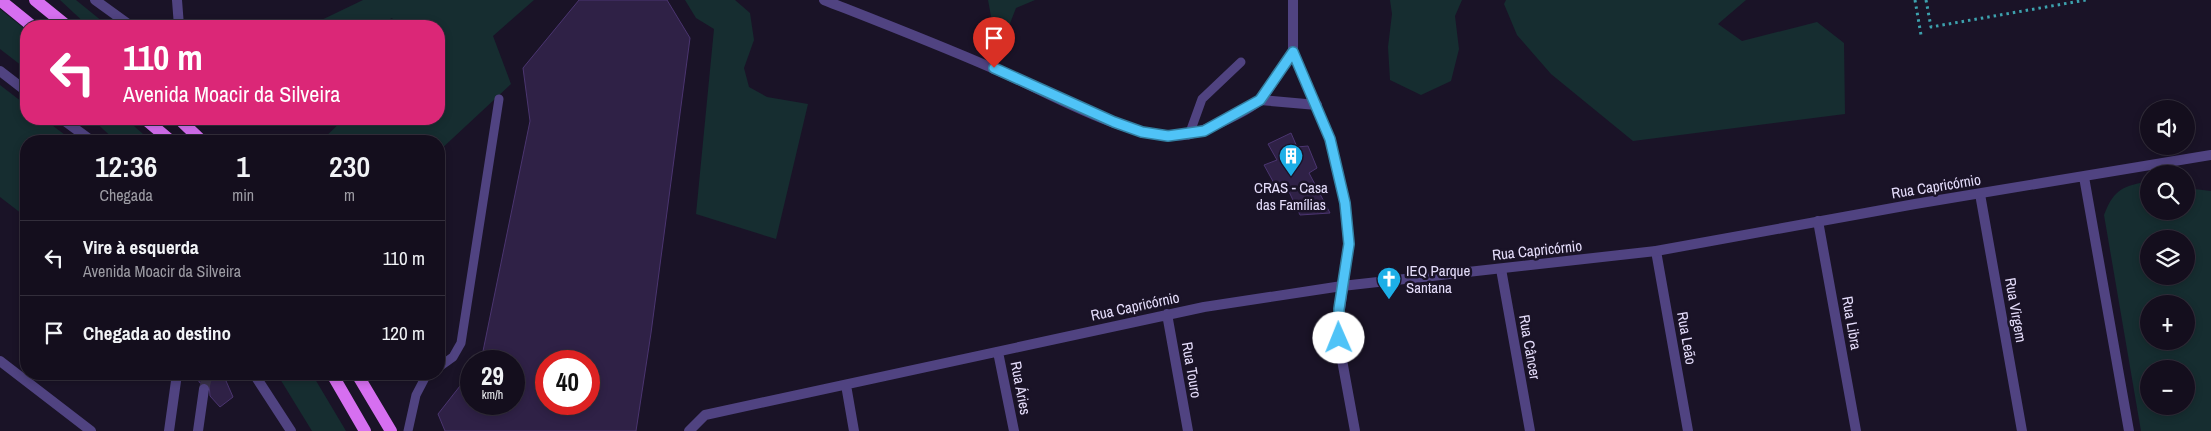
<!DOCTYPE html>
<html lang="pt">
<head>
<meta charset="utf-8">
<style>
	:root { --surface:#140e1d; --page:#1d1726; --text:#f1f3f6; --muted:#9d9ca4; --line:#332e3b }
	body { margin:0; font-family:"Archivo Narrow",sans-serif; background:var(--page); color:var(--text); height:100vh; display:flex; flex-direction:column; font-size:19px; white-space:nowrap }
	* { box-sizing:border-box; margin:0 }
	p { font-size:16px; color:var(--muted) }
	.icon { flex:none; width:28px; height:28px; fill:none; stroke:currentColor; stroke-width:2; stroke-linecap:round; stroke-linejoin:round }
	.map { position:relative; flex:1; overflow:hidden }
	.sheet { position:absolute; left:20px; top:135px; width:425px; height:245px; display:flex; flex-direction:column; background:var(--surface); border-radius:20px; box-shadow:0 2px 8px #0003,0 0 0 1px var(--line) }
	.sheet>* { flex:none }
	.hud { position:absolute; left:20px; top:20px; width:425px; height:105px; border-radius:20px; box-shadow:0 2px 8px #0003,0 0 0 1px var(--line); background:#db2777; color:#fff; overflow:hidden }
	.controls { position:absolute; left:2140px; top:100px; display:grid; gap:10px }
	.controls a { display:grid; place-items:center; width:55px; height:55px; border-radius:50%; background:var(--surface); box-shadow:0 2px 8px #0003,0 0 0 1px var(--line); font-size:25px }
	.speed { position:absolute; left:460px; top:350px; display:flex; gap:10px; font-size:25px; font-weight:700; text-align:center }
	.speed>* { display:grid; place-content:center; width:65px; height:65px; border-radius:50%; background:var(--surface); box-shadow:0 2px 8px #0003,0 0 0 1px var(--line); line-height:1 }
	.speed small { font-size:12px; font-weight:400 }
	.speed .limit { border:8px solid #d22; background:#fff; color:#111 }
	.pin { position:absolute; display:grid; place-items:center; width:42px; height:42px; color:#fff; margin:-51px -21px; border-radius:50% 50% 50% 0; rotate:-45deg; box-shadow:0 0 5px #0007 }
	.pin .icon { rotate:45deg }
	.me { position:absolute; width:55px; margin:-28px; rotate:359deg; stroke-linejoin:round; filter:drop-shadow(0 0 4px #0008) }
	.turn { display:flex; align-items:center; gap:18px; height:105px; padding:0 20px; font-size:22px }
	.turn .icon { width:65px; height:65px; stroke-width:2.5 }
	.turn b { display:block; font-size:35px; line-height:42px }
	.eta { display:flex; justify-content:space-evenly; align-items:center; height:85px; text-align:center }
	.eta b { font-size:30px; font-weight:600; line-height:35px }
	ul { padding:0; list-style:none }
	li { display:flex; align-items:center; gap:15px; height:75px; padding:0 20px; border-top:1px solid var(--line) }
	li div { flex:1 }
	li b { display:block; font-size:19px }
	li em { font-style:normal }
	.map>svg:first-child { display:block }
	.green { fill:#162d30; fill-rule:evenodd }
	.building { fill:#2f2146; stroke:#4b3570; fill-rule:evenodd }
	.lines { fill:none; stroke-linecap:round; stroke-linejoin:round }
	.minor-tunnel { stroke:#383147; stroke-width:10; stroke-dasharray:10 5; stroke-linecap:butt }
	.path { stroke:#3da2ae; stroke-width:3; stroke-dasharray:2.5 4; stroke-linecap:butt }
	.service { stroke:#504381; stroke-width:9 }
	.minor { stroke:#504381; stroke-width:10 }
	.tertiary { stroke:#504381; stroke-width:10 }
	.primary { stroke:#d66ff0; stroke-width:12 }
	.route-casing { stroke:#337fa1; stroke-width:12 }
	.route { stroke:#4fc3f7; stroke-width:9 }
	.labels { text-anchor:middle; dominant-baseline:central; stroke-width:5; stroke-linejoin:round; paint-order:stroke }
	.street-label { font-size:15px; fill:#e5ddfb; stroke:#1a1327 }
	.poi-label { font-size:15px; fill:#e5ddfb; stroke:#1a1327 }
</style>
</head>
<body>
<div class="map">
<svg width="2211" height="431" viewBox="0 0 2211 431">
	<rect width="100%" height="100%" fill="#1a1327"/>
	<path class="green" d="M60,0H76L108,26H88Z
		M363,0H534L493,36L511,84L439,151V141H321L344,119H439V26H398L392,18L377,26H309Z
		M685,0H735L750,13L754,40L744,68L749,87L767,97L808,104L776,239L696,214L714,29L696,18Z
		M988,0H1035L1016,8L998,54Z
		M1390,0H1462L1455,16L1459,49L1451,81L1421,95L1390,80L1388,47L1392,14Z
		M1506,0H1746L1718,24L1742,41L1817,22L1844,43L1845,114L1633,141L1551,74L1517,35L1504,4Z
		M0,9L26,30V69L0,49Z
		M0,85L26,105V119H44L73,141H26V217L0,197Z
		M92,119H126L151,141H116Z
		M2144,182H2149V211H2186V188L2211,191V431H2141L2104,215C2113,192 2120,187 2144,182ZM2149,239H2186V276H2149ZM2149,304H2186V341H2149ZM2149,369H2186V406H2149Z
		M277,374H312L346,431H312Z"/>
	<path class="building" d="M579,0H667L690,38L651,333L636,431H445L438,414L471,372V404H514V361H481L530,121L523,68ZM546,361H589V404H546Z
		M1291,133L1297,147L1308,146L1317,168L1309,173L1330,213L1300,215L1284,181L1275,185L1264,165L1277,160L1268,144Z
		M194,374H223L233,397L220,407L210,396L209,384L200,383Z"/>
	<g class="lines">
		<path class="minor-tunnel" d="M204,389L208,374"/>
		<path class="path" d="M1915,0L1921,35
			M1926,0L1931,27L2086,0"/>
		<path class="service" d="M1189,135L1202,99L1241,62
			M439,367L453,357L461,343L499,99
			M408,431L416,395L427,374"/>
		<path class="minor" d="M95,0L131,26
			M177,0L179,26
			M824,0C880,22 937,44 992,68C1044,89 1135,146 1190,134C1205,131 1251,110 1261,99C1273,85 1282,67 1293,52
			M0,71L26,91
			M1260,100L1317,105
			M62,119L92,141
			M1980,194L2022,431
			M1818,221L1856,431
			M1656,251L1688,431
			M1501,269L1530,431
			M1167,314L1188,431
			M998,352L1014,431
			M0,361L91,431
			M254,374L291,431
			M846,385L854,431
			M169,431L177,374
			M198,431L204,389
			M689,431L705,415L1204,307L1342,286"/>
		<path class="tertiary" d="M1293,0V52L1330,139L1345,203L1349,243L1338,324L1342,360L1355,431
			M2084,177L2129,431
			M1342,286L1656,251L1915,204L2211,155"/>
		<path class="primary" d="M0,0L32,26
			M35,0L67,26
			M145,119L171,141
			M179,119L202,141
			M332,374L365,431
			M357,374L391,431"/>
	</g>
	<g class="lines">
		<defs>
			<path id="route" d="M994,68L1114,122L1142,132L1168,136L1204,131L1260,100L1293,52L1330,139L1345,203L1349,244L1339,309V338"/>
		</defs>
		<use href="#route" class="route-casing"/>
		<use href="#route" class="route"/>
	</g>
	<defs>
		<symbol id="building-pin" viewBox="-11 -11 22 30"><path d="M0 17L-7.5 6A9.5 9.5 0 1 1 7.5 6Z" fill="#1dafe7" stroke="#1a1327"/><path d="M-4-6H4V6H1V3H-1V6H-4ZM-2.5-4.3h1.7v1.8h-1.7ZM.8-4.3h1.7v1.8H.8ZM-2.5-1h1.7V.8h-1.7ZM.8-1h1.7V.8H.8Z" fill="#fff"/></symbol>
		<symbol id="church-pin" viewBox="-11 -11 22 30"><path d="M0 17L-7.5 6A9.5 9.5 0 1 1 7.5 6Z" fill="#1dafe7" stroke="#1a1327"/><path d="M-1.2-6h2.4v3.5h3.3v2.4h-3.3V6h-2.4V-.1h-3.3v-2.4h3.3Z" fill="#fff"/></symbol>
	</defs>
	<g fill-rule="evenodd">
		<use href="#building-pin" x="1277" y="142" width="28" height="38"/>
		<use href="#church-pin" x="1375" y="265" width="28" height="38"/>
	</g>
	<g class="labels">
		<g class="street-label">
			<text transform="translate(1936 186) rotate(-9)">Rua Capricórnio</text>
			<text transform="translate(1537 250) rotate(-6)">Rua Capricórnio</text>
			<text transform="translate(1135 306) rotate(-12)">Rua Capricórnio</text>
			<text transform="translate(2016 310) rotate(80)">Rua Virgem</text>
			<text transform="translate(1852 323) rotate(80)">Rua Libra</text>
			<text transform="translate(1687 338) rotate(80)">Rua Leão</text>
			<text transform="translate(1530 347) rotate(80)">Rua Câncer</text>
			<text transform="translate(1192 370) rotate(80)">Rua Touro</text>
			<text transform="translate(1021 388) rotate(79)">Rua Áries</text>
		</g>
		<g class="poi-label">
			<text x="1291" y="187">CRAS - Casa<tspan x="1291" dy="17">das Famílias</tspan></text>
			<text x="1406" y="270" text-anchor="start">IEQ Parque<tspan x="1406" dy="17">Santana</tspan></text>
		</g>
	</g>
</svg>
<div class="controls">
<a><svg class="icon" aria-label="sound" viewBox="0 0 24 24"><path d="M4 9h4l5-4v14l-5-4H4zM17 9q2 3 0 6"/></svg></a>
<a><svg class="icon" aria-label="search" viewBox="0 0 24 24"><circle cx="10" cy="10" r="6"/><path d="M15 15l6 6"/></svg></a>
<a><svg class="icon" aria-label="layers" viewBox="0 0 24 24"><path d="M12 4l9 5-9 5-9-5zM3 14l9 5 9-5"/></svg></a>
<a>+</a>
<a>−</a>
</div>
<div class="speed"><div>29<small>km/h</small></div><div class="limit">40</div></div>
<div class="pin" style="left:994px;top:68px;background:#d93025"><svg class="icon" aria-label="arrive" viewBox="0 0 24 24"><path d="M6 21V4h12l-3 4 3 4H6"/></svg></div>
<svg class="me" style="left:1339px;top:338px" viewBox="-20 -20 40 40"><circle r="19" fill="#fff"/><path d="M0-13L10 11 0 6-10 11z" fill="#4fc3f7"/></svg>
<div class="hud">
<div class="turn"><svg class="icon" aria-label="left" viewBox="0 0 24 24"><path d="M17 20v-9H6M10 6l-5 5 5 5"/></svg><div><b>110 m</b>Avenida Moacir da Silveira</div></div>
</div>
<section class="sheet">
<div class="eta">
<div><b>12:36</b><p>Chegada</p></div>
<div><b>1</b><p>min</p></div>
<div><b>230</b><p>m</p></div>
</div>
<ul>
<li><svg class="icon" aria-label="left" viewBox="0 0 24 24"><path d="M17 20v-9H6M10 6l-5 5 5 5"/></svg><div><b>Vire à esquerda</b><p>Avenida Moacir da Silveira</p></div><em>110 m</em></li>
<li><svg class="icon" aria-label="arrive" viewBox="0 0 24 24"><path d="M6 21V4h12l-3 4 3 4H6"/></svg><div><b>Chegada ao destino</b></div><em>120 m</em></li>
</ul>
</section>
</div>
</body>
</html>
